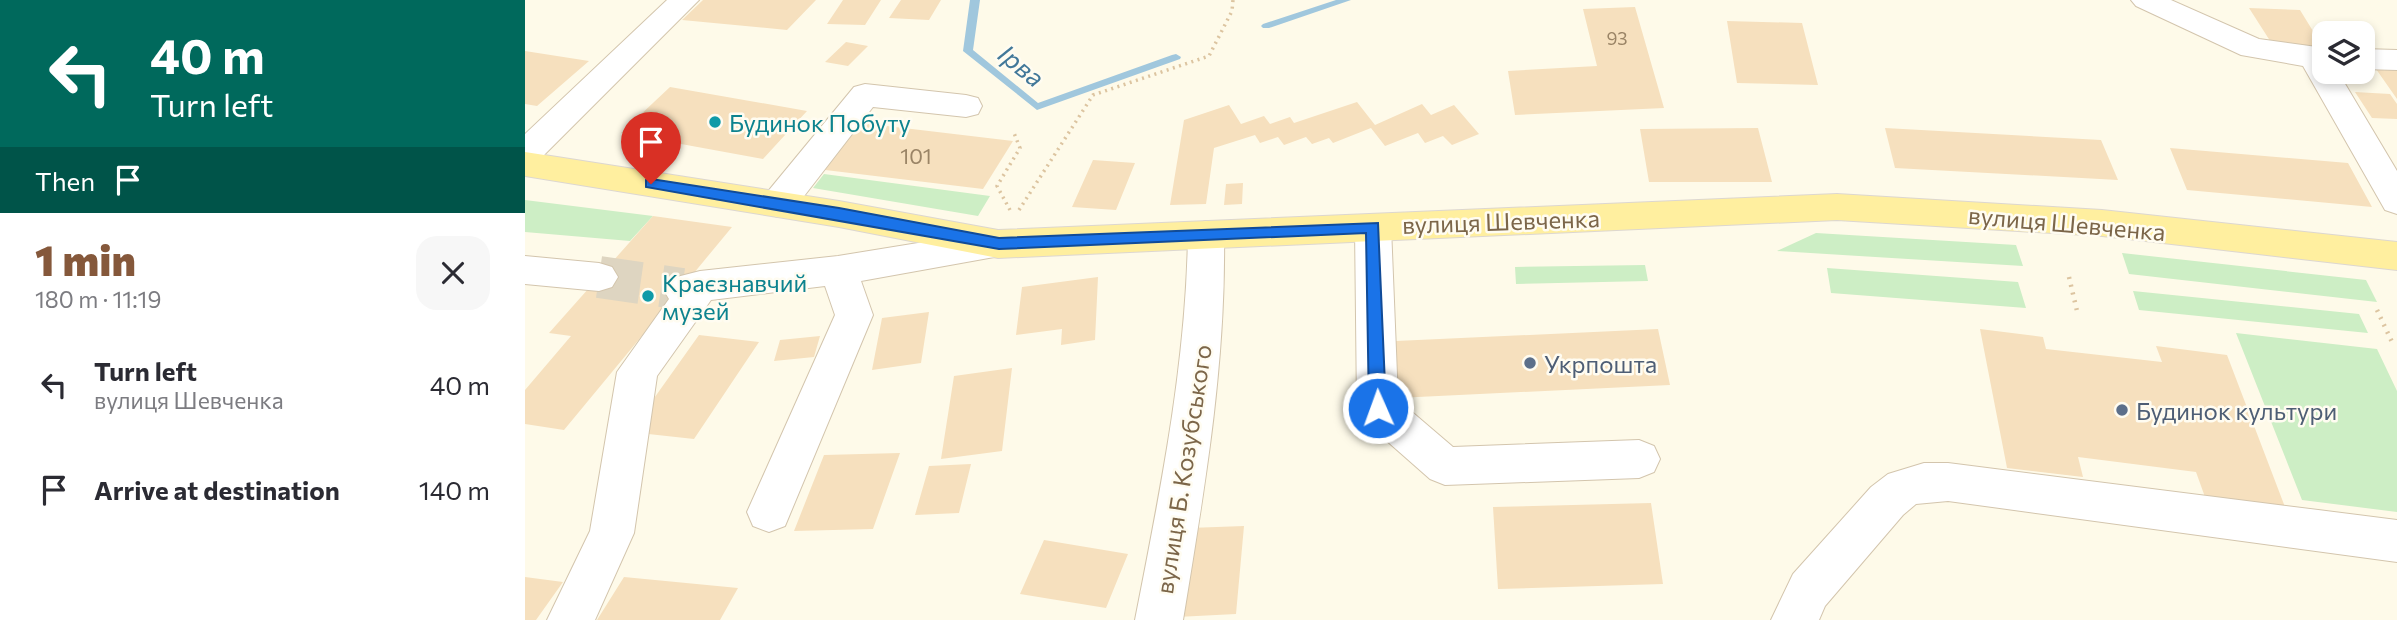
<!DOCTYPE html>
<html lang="en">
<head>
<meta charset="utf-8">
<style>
	:root { --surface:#fff; --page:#f7f7f7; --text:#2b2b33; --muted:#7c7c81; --accent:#85583b }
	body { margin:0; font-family:Commissioner,sans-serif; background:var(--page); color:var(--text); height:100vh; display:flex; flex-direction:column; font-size:26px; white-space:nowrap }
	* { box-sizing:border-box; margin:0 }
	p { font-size:23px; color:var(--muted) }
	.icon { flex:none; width:38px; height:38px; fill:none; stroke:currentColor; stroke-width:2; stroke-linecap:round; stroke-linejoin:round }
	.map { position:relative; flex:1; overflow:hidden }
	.sheet { display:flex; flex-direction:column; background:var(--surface); width:525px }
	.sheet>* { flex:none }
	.guide { background:#00695c; color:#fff; overflow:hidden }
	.controls { position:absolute; left:1787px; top:21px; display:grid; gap:14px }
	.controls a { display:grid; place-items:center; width:63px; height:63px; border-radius:14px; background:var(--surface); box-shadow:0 4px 10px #0003; font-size:35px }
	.pin { position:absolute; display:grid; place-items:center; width:60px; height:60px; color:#fff; margin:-72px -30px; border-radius:50% 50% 50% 0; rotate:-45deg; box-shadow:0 0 7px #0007 }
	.pin .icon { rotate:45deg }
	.me { position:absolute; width:77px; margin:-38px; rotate:358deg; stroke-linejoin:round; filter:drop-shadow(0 0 5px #0008) }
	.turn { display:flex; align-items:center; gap:24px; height:147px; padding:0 35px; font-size:32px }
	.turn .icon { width:91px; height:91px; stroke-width:2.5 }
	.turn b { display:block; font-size:49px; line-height:60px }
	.then { display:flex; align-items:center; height:66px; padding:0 35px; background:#0003; gap:14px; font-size:26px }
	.round { display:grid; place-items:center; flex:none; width:74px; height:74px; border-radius:21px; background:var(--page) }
	.head { display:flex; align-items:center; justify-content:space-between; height:119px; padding:0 35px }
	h1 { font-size:42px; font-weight:800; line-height:52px; color:var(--accent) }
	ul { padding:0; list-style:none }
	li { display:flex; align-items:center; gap:21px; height:105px; padding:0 35px }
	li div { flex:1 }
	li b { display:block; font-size:26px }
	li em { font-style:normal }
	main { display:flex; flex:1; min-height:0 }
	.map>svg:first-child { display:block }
	.green { fill:#cdeec5 }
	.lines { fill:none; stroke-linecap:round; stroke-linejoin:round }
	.stream { fill:#a0c7dd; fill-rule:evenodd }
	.building { fill:#f6e0be }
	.minor-tunnel { stroke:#ded5c1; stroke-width:42; stroke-dasharray:42 21; stroke-linecap:butt }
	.minor-casing { stroke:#d3c5ad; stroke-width:2 }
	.major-casing { stroke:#ddd7d0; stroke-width:2 }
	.path-far1 { stroke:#dcc4a0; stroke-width:3.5; stroke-dasharray:2 4.5; stroke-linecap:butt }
	.path { stroke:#dcc4a0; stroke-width:4.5; stroke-dasharray:2 6; stroke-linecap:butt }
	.minor { fill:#fff; fill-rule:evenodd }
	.major { fill:#ffef9f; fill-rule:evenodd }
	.route { fill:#1a73e8; stroke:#114b97; stroke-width:2 }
	.culture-dot { fill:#0f9aa8; stroke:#fffcf1; stroke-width:2.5 }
	.service-dot { fill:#5c6f8a; stroke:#fffcf1; stroke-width:2.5 }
	.labels { text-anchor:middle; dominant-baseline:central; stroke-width:5; stroke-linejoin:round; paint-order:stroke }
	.far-number-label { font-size:18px; fill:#9a8466 }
	.number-label { font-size:21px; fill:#9a8466 }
	.culture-label { font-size:24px; fill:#0d838f; stroke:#fffcf1; text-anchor:start }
	.street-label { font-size:24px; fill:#7c6649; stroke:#fffcf1 }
	.service-label { font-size:24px; fill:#4e5e75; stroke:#fffcf1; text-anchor:start }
	.water-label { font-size:26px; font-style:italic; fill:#427899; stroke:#fffcf1 }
</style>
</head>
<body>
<main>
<section class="sheet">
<div class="guide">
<div class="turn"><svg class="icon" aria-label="left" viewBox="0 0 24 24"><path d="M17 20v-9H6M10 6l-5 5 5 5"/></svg><div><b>40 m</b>Turn left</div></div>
<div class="then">Then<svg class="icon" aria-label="arrive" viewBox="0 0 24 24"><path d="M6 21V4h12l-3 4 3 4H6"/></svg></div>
</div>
<div class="head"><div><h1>1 min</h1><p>180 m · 11:19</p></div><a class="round"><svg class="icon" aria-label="close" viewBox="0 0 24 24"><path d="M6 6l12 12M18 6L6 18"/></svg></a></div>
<ul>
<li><svg class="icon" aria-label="left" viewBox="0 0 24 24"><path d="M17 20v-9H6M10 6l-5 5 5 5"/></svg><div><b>Turn left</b><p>вулиця Шевченка</p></div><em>40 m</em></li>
<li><svg class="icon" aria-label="arrive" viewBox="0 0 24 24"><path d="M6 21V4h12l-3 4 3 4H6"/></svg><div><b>Arrive at destination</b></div><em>140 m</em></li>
</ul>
</section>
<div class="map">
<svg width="1872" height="620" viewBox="0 0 1872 620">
	<rect width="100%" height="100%" fill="#fefae9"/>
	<path class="green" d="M299,174L465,196L453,216L288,188Z
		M0,200L128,216L105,241L0,232Z
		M1291,233L1491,245L1498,266L1252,251Z
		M1597,253L1841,280L1852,302L1604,274Z
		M1120,265L1123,281L991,284L990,267Z
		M1302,268L1493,282L1501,308L1306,293Z
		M1608,291L1834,314L1843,333L1614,310Z
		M1711,333L1852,349L1872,391V512L1777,500Z"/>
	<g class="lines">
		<path class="stream" d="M445,0H455L448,50L513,103L647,55L651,54L656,57L655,59L512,110L438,51Z
			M811,0H826L744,28H738L736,26L738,24Z"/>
	</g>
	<path class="building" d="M178,0H291L262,30L157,20Z
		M318,0H356L340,25L302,24Z
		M376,0H416L404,20L364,18Z
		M1110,7L1139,108L990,115L983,71L1072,66L1058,9Z
		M1724,8L1775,10L1799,49L1749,47Z
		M1202,21L1277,23L1293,85L1212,83Z
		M321,42L343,46L323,66L300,62Z
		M0,51L64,61L12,106L0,104Z
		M1851,69L1872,70V99Z
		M145,87L282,111L238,159L96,133Z
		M1830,92L1865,94L1872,104V119L1847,118Z
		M832,102L850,125L897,104L906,115L929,105L954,134L927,145L918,136L900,143L893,133L860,146L846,128L808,143L804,138L787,144L781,137L759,145L753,137L735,143L730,135L689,148L681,204L645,205L659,120L704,105L716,124L739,116L745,124L765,117L769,123Z
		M328,122L488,141L458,189L292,169Z
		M1233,128L1247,182H1124L1115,129Z
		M1360,128L1576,140L1593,180L1370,168Z
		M1645,148L1823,163L1847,207L1662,190Z
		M568,160L610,163L591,210L547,207Z
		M718,183L717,204L699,205L701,184Z
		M128,216L207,227L39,430L0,424V390L46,336L24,333Z
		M573,277L570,340L536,345L537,329L491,335L497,287Z
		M404,312L396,363L347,370L357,318Z
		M1133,329L1145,385L872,398L871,341Z
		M1455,329L1518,337L1521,349L1637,362L1631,346L1702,355L1760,507L1680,497L1671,472L1553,457L1558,477L1482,468Z
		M174,335L234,342L169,439L105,432Z
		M295,336L289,357L249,361L255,340Z
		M487,368L477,451L416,459L429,376Z
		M375,453L348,529L269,531L299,455Z
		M446,464L434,513L390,515L404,466Z
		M1126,503L1138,584L973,589L968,507Z
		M719,526L711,614L652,617L664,528Z
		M519,540L603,554L581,608L495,594Z
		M0,577L38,582L11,620H0Z
		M99,577L213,588L195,620H72Z"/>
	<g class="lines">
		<path class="minor-tunnel" d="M74,277L157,289"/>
		<defs>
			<path id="minor" d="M142,0H174L12,162L0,166V134Z
				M1606,0H1646L1734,39L1799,48V72H1813L1872,171V214L1860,210L1778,66L1716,55L1611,6Z
				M1838,49L1872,50V70L1838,69Z
				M340,84L441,95L453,98L457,106L453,114L441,117L348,107L266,213L253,217L240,213L235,204L240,195L329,87Z
				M848,214L861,218L866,227L873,400L928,447L1114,440L1129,446L1135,459L1129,472L1114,478L920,485L905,479L838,420L832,408L830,227L835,218Z
				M681,221L694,225L699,235C701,366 679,492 658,620H610C635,492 661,366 663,235L668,225Z
				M473,230L486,234L491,244L486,254L336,281L348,315L260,526L244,532L228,526L222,512L310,315L300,286L186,300L132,376L109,533L70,620H22L65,531L92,372L144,299L138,289L144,279L175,271L313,256Z
				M0,256L74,263L87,267L93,277L87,287L74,291L0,284Z
				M1399,463H1423L1872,520V562L1423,501L1391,504L1378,515L1300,606L1294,620H1246L1268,574L1346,487L1363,474Z"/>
			<path id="major" d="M0,152L314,201L473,230L1312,194L1577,210L1872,242V270L1577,236L1312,220L473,258L314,227L0,176Z"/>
		</defs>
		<use href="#minor" class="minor-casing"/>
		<use href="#major" class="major-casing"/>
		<path class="path-far1" d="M485,210L472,186L495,148L489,133
			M494,210L568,95L684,56L707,11L708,0"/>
		<path class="path" d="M1544,277L1552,311
			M1852,310L1867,342"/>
		<use href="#minor" class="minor"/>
		<use href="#major" class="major"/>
	</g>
	<path class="route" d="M126,179L314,208L474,238L853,223L861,408L853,415L844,408L841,233L474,249L121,187V180Z"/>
	<g class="culture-dot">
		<circle cx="190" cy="122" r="7"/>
		<circle cx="123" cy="296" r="7"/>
	</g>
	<g class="service-dot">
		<circle cx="1005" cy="363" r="7"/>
		<circle cx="1597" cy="410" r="7"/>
	</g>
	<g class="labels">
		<g class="far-number-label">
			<text x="1092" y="38">93</text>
		</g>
		<g class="number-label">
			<text x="391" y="155">101</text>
		</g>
		<g class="culture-label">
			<text x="204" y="122">Будинок Побуту</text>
			<text x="137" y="282">Краєзнавчий<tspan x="137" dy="28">музей</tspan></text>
		</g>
		<g class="street-label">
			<text transform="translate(976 221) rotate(-2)">вулиця Шевченка</text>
			<text transform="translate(1542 223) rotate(5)">вулиця Шевченка</text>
			<text transform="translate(658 469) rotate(-81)">вулиця Б. Козубського</text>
		</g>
		<g class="service-label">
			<text x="1019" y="363">Укрпошта</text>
			<text x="1611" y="410">Будинок культури</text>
		</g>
		<g class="water-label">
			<text transform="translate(497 65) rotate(39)">Ірва</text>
		</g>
	</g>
</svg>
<div class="controls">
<a><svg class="icon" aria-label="layers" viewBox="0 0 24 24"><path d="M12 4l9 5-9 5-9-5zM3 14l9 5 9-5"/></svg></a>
</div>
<div class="pin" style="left:126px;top:184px;background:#d93025"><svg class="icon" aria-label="arrive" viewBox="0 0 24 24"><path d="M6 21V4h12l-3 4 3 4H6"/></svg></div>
<svg class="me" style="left:853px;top:408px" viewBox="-20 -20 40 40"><circle r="17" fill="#1a73e8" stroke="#fff" stroke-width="3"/><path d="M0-11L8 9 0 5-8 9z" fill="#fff"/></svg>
</div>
</main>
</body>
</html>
